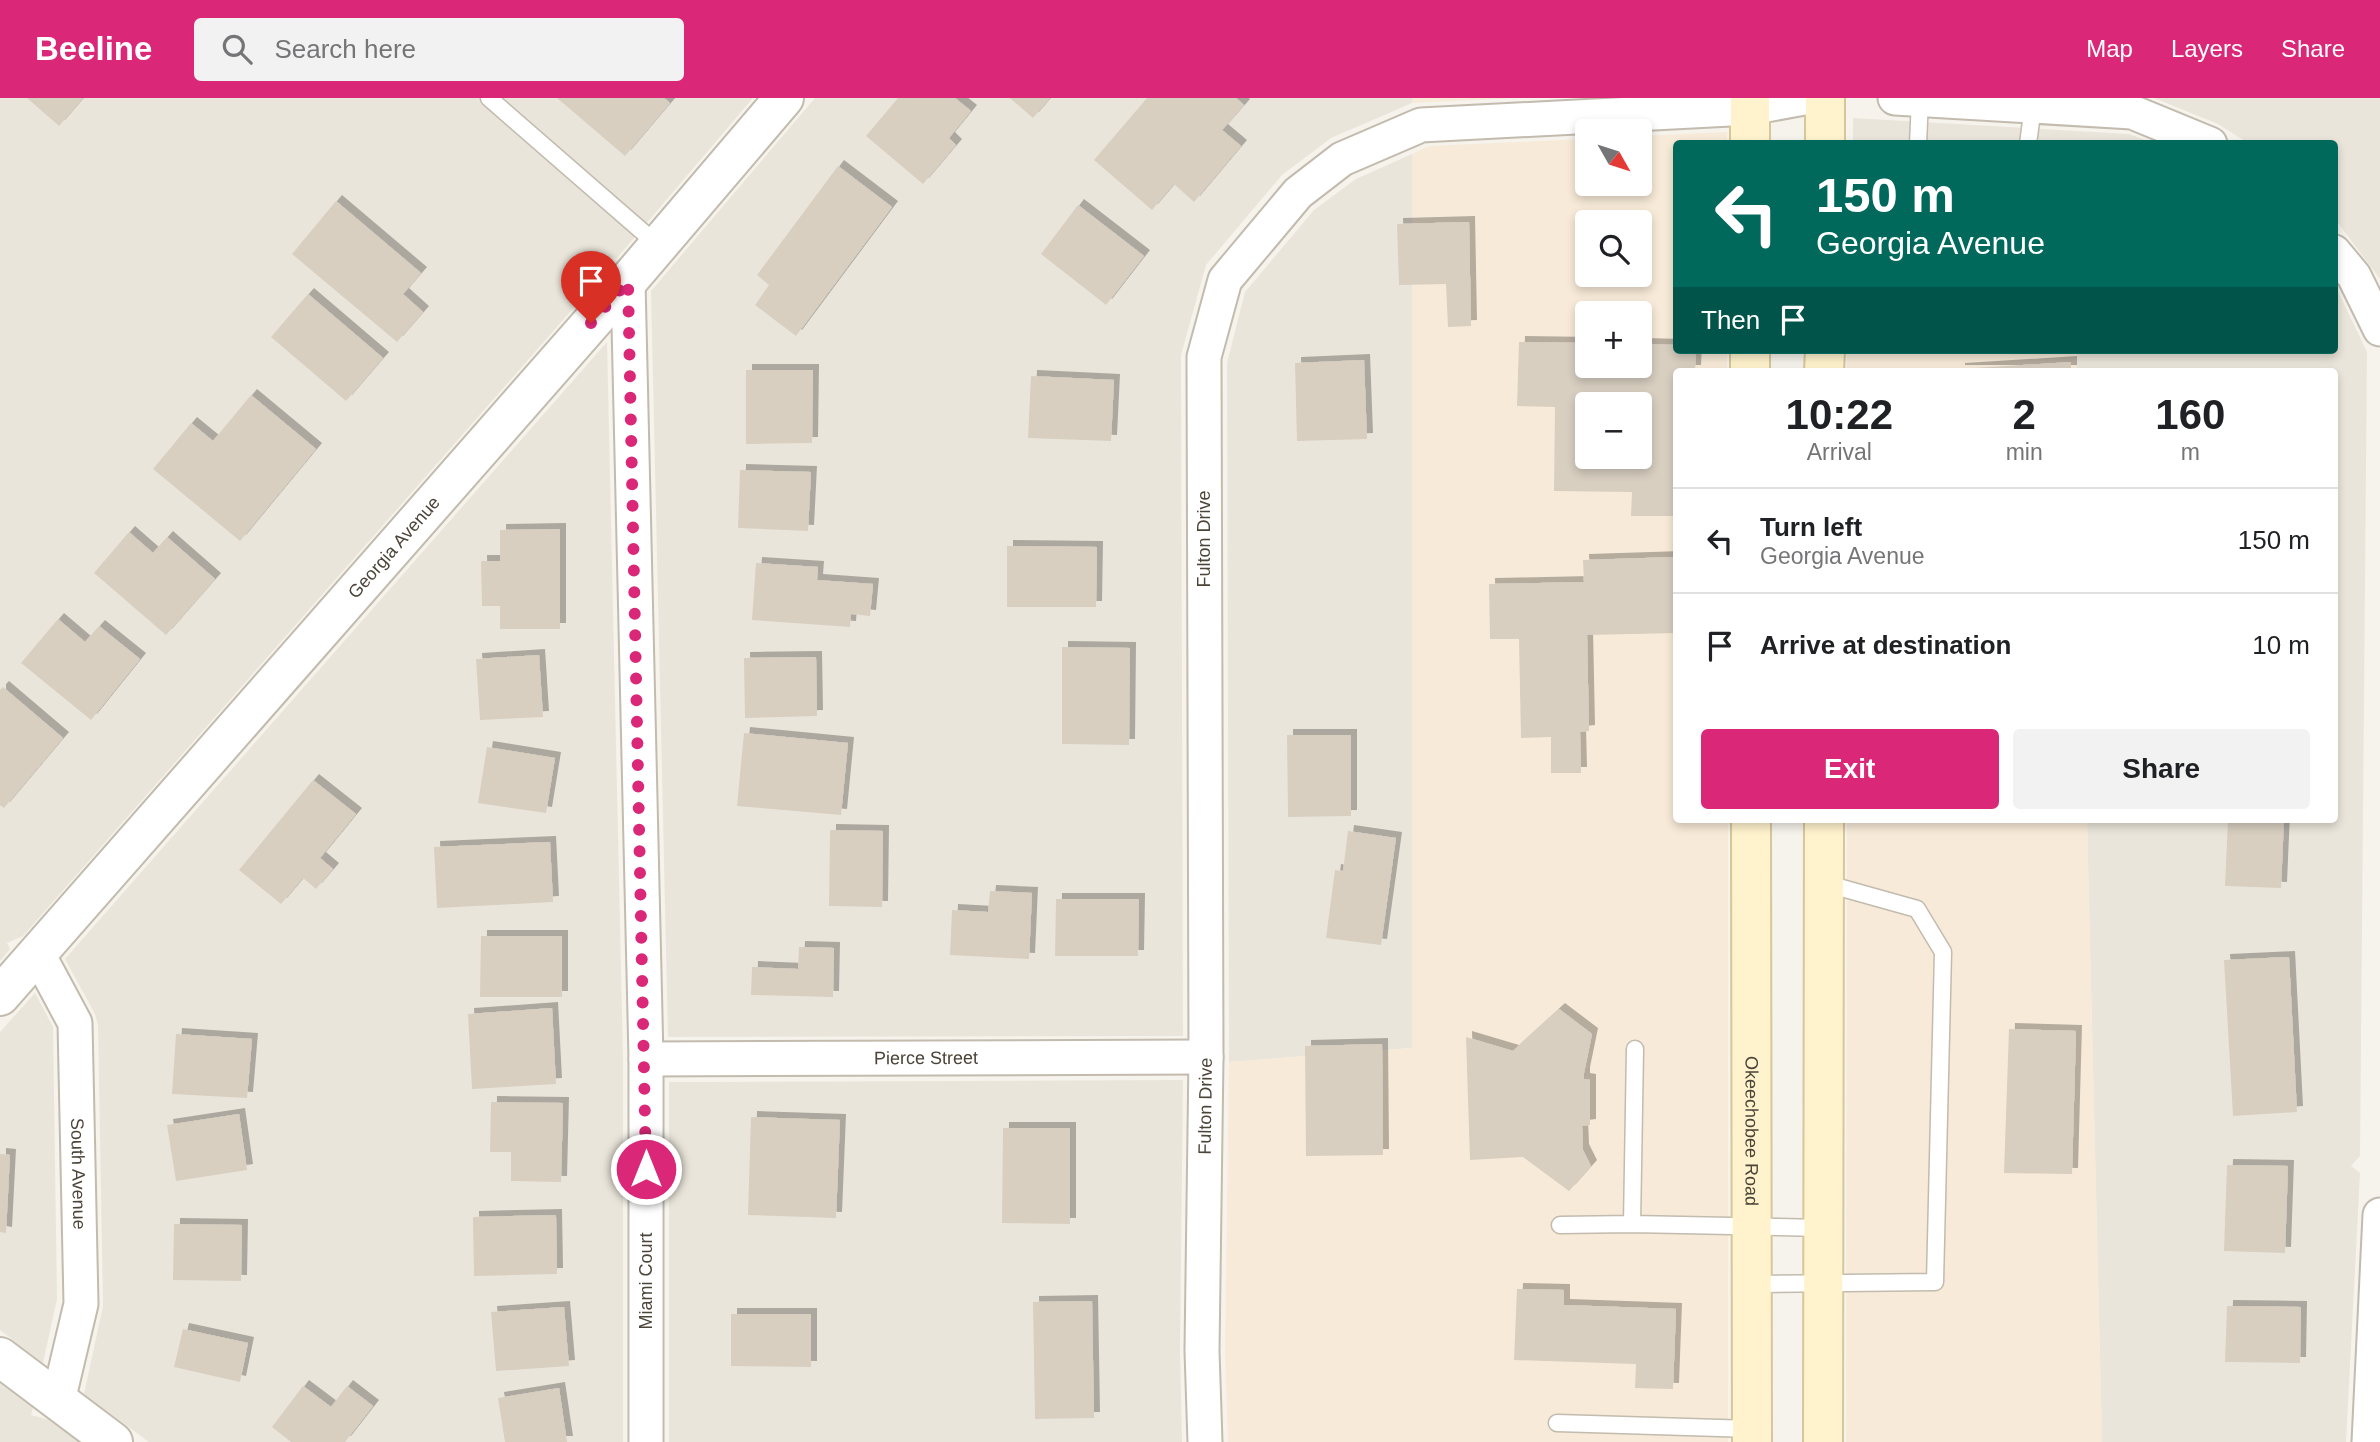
<!DOCTYPE html>
<html lang="en">
<head>
<meta charset="utf-8">
<style>
	:root { --surface:#fff; --page:#f2f2f2; --text:#202124; --muted:#757577; --line:#e0e0e0; --accent:#db2777 }
	body { margin:0; font-family:Helvetica,sans-serif; background:var(--page); color:var(--text); height:100vh; display:flex; flex-direction:column; font-size:26px; white-space:nowrap }
	* { box-sizing:border-box; margin:0 }
	p { font-size:23px; color:var(--muted) }
	.icon { flex:none; width:38px; height:38px; fill:none; stroke:currentColor; stroke-width:2; stroke-linecap:round; stroke-linejoin:round }
	.map { position:relative; flex:1; overflow:hidden }
	.drawer { position:absolute; left:1673px; top:270px; width:665px; height:455px; display:flex; flex-direction:column; background:var(--surface); border-radius:7px; box-shadow:0 4px 10px #0003 }
	.drawer>* { flex:none }
	.hud { position:absolute; left:1673px; top:42px; width:665px; height:214px; border-radius:7px; box-shadow:0 4px 10px #0003; background:#00695c; color:#fff; overflow:hidden }
	.needle { width:46px; rotate:129deg }
	.buttons { position:absolute; left:1575px; top:21px; display:grid; gap:14px }
	.buttons a { display:grid; place-items:center; width:77px; height:77px; border-radius:7px; background:var(--surface); box-shadow:0 4px 10px #0003; font-size:35px }
	.pin { position:absolute; display:grid; place-items:center; width:60px; height:60px; color:#fff; margin:-72px -30px; border-radius:50% 50% 50% 0; rotate:-45deg; box-shadow:0 0 7px #0007 }
	.pin .icon { rotate:45deg }
	.me { position:absolute; width:77px; margin:-38px; rotate:0deg; stroke-linejoin:round; filter:drop-shadow(0 0 5px #0008) }
	.turn { display:flex; align-items:center; gap:24px; height:147px; padding:0 28px; font-size:32px }
	.turn .icon { width:91px; height:91px; stroke-width:2.5 }
	.turn b { display:block; font-size:49px; line-height:60px }
	.then { display:flex; align-items:center; height:66px; padding:0 28px; background:#0003; gap:14px; font-size:26px }
	.eta { display:flex; justify-content:space-evenly; align-items:center; height:119px; text-align:center }
	.eta b { font-size:42px; font-weight:700; line-height:49px }
	.action { display:flex; gap:14px; margin-top:auto; padding:14px 28px }
	.action a { flex:1; height:80px; border-radius:7px; background:var(--accent); color:#fff; font-size:28px; font-weight:700; line-height:80px; text-align:center }
	.action a+a { background:var(--page); color:var(--text) }
	ul { padding:0; list-style:none }
	li { display:flex; align-items:center; gap:21px; height:105px; padding:0 28px; border-top:2px solid var(--line) }
	li div { flex:1 }
	li b { display:block; font-size:26px }
	li em { font-style:normal }
	header { display:flex; align-items:center; gap:42px; box-sizing:border-box; height:98px; padding:0 35px; background:var(--accent); color:#fff }
	header strong { font-size:33px }
	nav { display:flex; gap:38px; margin-inline-start:auto; font-size:24px }
	.search { width:490px; height:63px; background:var(--page); display:flex; align-items:center; gap:18px; box-sizing:border-box; padding:0 24px; border-radius:7px; color:var(--muted); font-size:26px }
	.map>svg:first-child { display:block }
	.residential { fill:#eae5da }
	.commercial { fill:#f7ead8; fill-rule:evenodd }
	.building { fill:#d8cfc1; fill-rule:evenodd; filter:url(#shadow) }
	.lines { fill:none; stroke-linecap:round; stroke-linejoin:round }
	.service-casing { stroke:#c2bbae; stroke-width:19 }
	.minor-casing { stroke:#c2bbae; stroke-width:37 }
	.tertiary-casing { stroke:#c2bbae; stroke-width:42 }
	.secondary-casing { stroke:#d6c79b; stroke-width:42 }
	.service { stroke:#fff; stroke-width:16 }
	.minor { stroke:#fff; stroke-width:33 }
	.tertiary { stroke:#fff; stroke-width:38 }
	.secondary { stroke:#fff3cd; stroke-width:38 }
	.route { stroke:#db2777; stroke-width:12; stroke-dasharray:0 21.6 }
	.labels { text-anchor:middle; dominant-baseline:central; stroke-width:5; stroke-linejoin:round; paint-order:stroke }
	.street-label { font-size:18px; fill:#4b4439; stroke:#fff }
</style>
</head>
<body>
<header>
<strong>Beeline</strong>
<div class="search"><svg class="icon" aria-label="search" viewBox="0 0 24 24"><circle cx="10" cy="10" r="6"/><path d="M15 15l6 6"/></svg>Search here</div>
<nav><a>Map</a><a>Layers</a><a>Share</a></nav>
</header>
<div class="map">
<svg width="2380" height="1344" viewBox="0 0 2380 1344">
	<defs>
		<filter id="shadow"><feDropShadow dx="6" dy="-6" stdDeviation="0" flood-color="#0004"/></filter>
	</defs>
	<rect width="100%" height="100%" fill="#f6f3ec"/>
	<path class="residential" d="M0,0H753L617,160L605,159V174L23,838L7,845L10,851L0,863Z
		M815,0H1412V5L1331,40L1282,77L1206,167L1181,257L1183,938L668,939L651,193Z
		M2154,0H2380V181L2335,121L2334,46L2248,45L2218,26Z
		M1853,20L2129,36L2153,45L1853,46Z
		M1412,56V950L1229,964L1227,265L1245,194L1314,112L1356,81Z
		M2335,187L2367,254L2360,1058L2351,1068L2360,1075L2346,1344H2102L2087,721H2334V273H2077L2076,252H2334Z
		M607,244L623,960V1344H149L84,1296L103,1208L98,927L95,916L65,861Z
		M35,895L53,929L57,1201L43,1265L0,1232V934Z
		M1183,982L1180,1251L1182,1344H669V984Z
		M0,1286L33,1310L31,1317L49,1322L78,1344H0Z"/>
	<path class="commercial" d="M1412,0H1516L1412,5Z
		M1727,34V45L1676,46V252H1727V273H1676V721H1728V1344H1228L1225,1255L1229,964L1412,950V56L1429,48L1587,41V86H1640V38ZM1587,124H1640V177H1587ZM1587,215H1640V268H1587ZM1587,306H1640V359H1587Z
		M1847,252H2076L2077,273H1847Z
		M1847,721H2087L2102,1344H1846Z"/>
	<path class="building" d="M27,0H83L59,28Z
		M557,0H664L670,5L625,58Z
		M898,0H955L971,13L949,40L956,47L923,86L866,38Z
		M1010,0H1050L1033,20Z
		M1147,0H1236L1244,7L1222,32L1241,48L1194,104L1174,86L1152,112L1094,62Z
		M838,68L892,109L796,238L755,207L769,187L757,177Z
		M336,103L421,175L403,196L423,214L397,244L292,156Z
		M1078,107L1144,158L1106,207L1041,156Z
		M1469,124L1471,228L1448,229L1446,186L1399,187L1397,126Z
		M308,196L383,260L346,303L271,239Z
		M1519,244L1587,245V268H1640V246L1676,247V252H1696L1695,273H1676V418H1631L1632,394L1554,393L1555,309L1517,308ZM1587,306H1640V359H1587Z
		M1364,262L1367,341L1297,343L1295,265Z
		M2071,264V273H1959V271Z
		M746,272H813L812,345L746,346Z
		M1031,278L1114,282L1111,343L1028,340Z
		M251,297L316,351L240,443L153,371L191,325L213,343Z
		M740,372L811,374L808,433L738,430Z
		M560,431V531H500V508H482L481,463H500V432Z
		M129,434L153,455L167,439L215,481L166,537L94,475Z
		M1007,448L1097,449L1096,509H1007Z
		M1676,459V535L1587,537L1589,633L1580,634L1581,675H1551V639L1521,640L1519,541H1490L1489,486L1584,484L1583,462Z
		M756,465L818,469L817,482L873,486L870,518L851,516L850,529L752,522Z
		M58,521L85,544L99,528L140,561L91,622L21,565Z
		M1062,549L1130,550L1129,647L1062,646Z
		M539,557L543,619L480,622L476,561Z
		M816,559L817,618L745,620L744,560Z
		M3,589L63,640L4,710L0,707V592Z
		M744,635L848,645L841,717L737,708Z
		M1287,637H1351V718L1288,719Z
		M487,649L555,660L546,715L478,705Z
		M313,682L356,716L320,760L333,771L316,791L303,780L281,806L239,772Z
		M2228,721H2284L2281,790L2225,788Z
		M830,732L883,733L882,809L829,808Z
		M1348,733L1396,740L1381,847L1326,840L1335,772L1343,773Z
		M550,744L553,804L437,810L434,749Z
		M990,793L1032,795L1029,861L950,857L952,812L988,814Z
		M1056,801H1139L1138,858H1055Z
		M481,838H562V899H480Z
		M799,849L834,850L833,899L751,897L752,869L798,871Z
		M2289,859L2297,1014L2233,1018L2224,862Z
		M552,910L556,986L472,991L468,916Z
		M1559,911L1592,936L1584,975V981L1590,982V1027L1582,1028L1583,1052L1591,1068L1569,1093L1523,1059L1470,1062L1466,939L1513,953Z
		M2009,931L2076,933L2072,1076L2004,1075Z
		M176,936L252,941L247,1000L172,996Z
		M1382,946L1383,1057L1306,1058L1305,948Z
		M491,1004L563,1005L561,1084L511,1083V1054H490Z
		M239,1016L247,1072L176,1083L167,1027Z
		M751,1019L840,1022L836,1120L748,1117Z
		M1003,1030H1070V1126L1002,1125Z
		M0,1056L10,1057L6,1135L0,1134Z
		M2227,1067L2288,1068L2285,1155L2224,1153Z
		M556,1117L557,1176L474,1178L473,1119Z
		M174,1126L242,1127L241,1183L173,1182Z
		M1517,1191L1564,1192V1207L1676,1211L1673,1291L1635,1290L1636,1266L1514,1262Z
		M1092,1203L1094,1320L1035,1321L1033,1204Z
		M2227,1208L2301,1209L2300,1265L2225,1264Z
		M564,1209L569,1268L496,1273L491,1214Z
		M731,1216H811V1269L731,1268Z
		M183,1231L248,1245L240,1284L174,1269Z
		M303,1288L331,1309L347,1288L373,1308L345,1344H291L272,1329Z
		M559,1290L567,1344H505L498,1300Z"/>
	<g class="lines">
		<defs>
			<path id="service" d="M489,0L659,148
				M1918,46L1920,1
				M2028,46L2033,8
				M1635,951L1632,1126L1823,1130
				M1560,1127L1632,1126
				M1751,1186L1935,1184L1943,854L1917,811L1824,785
				M1557,1325L1752,1331"/>
			<g id="minor">
				<path d="M1895,0L2132,14L2210,46"/>
				<path d="M2334,154L2354,178L2380,231"/>
				<path d="M628,183L646,961V1344"/>
				<path id="s1" d="M38,856L75,925L81,1206L58,1303"/>
				<path id="s2" d="M646,961L1206,959"/>
				<path id="s3" d="M1205,1344L1202,1253L1206,959L1204,259L1225,182L1298,95L1342,61L1421,27L1750,10L1804,0"/>
				<path d="M2369,1344L2380,1117"/>
			</g>
			<g id="tertiary">
				<path id="s4" d="M0,898L628,183L784,0"/>
				<path d="M0,1259L113,1344"/>
			</g>
			<g id="secondary">
				<path d="M1750,0V46"/>
				<path d="M1825,46V0"/>
				<path d="M1750,252V273"/>
				<path d="M1824,273L1825,252"/>
				<path id="s5" d="M1751,721L1752,1344"/>
				<path d="M1823,1344L1824,721"/>
			</g>
		</defs>
		<use href="#service" class="service-casing"/>
		<use href="#minor" class="minor-casing"/>
		<use href="#tertiary" class="tertiary-casing"/>
		<use href="#secondary" class="secondary-casing"/>
		<use href="#service" class="service"/>
		<use href="#minor" class="minor"/>
		<use href="#tertiary" class="tertiary"/>
		<use href="#secondary" class="secondary"/>
	</g>
	<g class="lines">
		<path class="route" d="M591,225L628,183L646,1071"/>
	</g>
	<g class="labels">
		<g class="street-label">
			<text transform="translate(1204 441) rotate(-90)">Fulton Drive</text>
			<text stroke="none"><textPath href="#s4" startOffset="597">Georgia Avenue</textPath></text>
			<text stroke="none"><textPath href="#s2" startOffset="280">Pierce Street</textPath></text>
			<text stroke="none"><textPath href="#s3" startOffset="336">Fulton Drive</textPath></text>
			<text stroke="none"><textPath href="#s5" startOffset="312">Okeechobee Road</textPath></text>
			<text stroke="none"><textPath href="#s1" startOffset="229">South Avenue</textPath></text>
			<text transform="translate(646 1183) rotate(-90)">Miami Court</text>
		</g>
	</g>
</svg>
<div class="buttons">
<a><svg class="needle" viewBox="-14 -14 28 28"><path d="M0-13l5 13h-10z" fill="#e53935"/><path d="M0 13l5-13h-10z" fill="#757577"/></svg></a>
<a><svg class="icon" aria-label="search" viewBox="0 0 24 24"><circle cx="10" cy="10" r="6"/><path d="M15 15l6 6"/></svg></a>
<a>+</a>
<a>−</a>
</div>
<div class="pin" style="left:591px;top:225px;background:#d93025"><svg class="icon" aria-label="arrive" viewBox="0 0 24 24"><path d="M6 21V4h12l-3 4 3 4H6"/></svg></div>
<svg class="me" style="left:646px;top:1071px" viewBox="-20 -20 40 40"><circle r="17" fill="#db2777" stroke="#fff" stroke-width="3"/><path d="M0-11L8 9 0 5-8 9z" fill="#fff"/></svg>
<div class="hud">
<div class="turn"><svg class="icon" aria-label="left" viewBox="0 0 24 24"><path d="M17 20v-9H6M10 6l-5 5 5 5"/></svg><div><b>150 m</b>Georgia Avenue</div></div>
<div class="then">Then<svg class="icon" aria-label="arrive" viewBox="0 0 24 24"><path d="M6 21V4h12l-3 4 3 4H6"/></svg></div>
</div>
<section class="drawer">
<div class="eta">
<div><b>10:22</b><p>Arrival</p></div>
<div><b>2</b><p>min</p></div>
<div><b>160</b><p>m</p></div>
</div>
<ul>
<li><svg class="icon" aria-label="left" viewBox="0 0 24 24"><path d="M17 20v-9H6M10 6l-5 5 5 5"/></svg><div><b>Turn left</b><p>Georgia Avenue</p></div><em>150 m</em></li>
<li><svg class="icon" aria-label="arrive" viewBox="0 0 24 24"><path d="M6 21V4h12l-3 4 3 4H6"/></svg><div><b>Arrive at destination</b></div><em>10 m</em></li>
</ul>
<div class="action"><a>Exit</a><a>Share</a></div>
</section>
</div>
</body>
</html>
